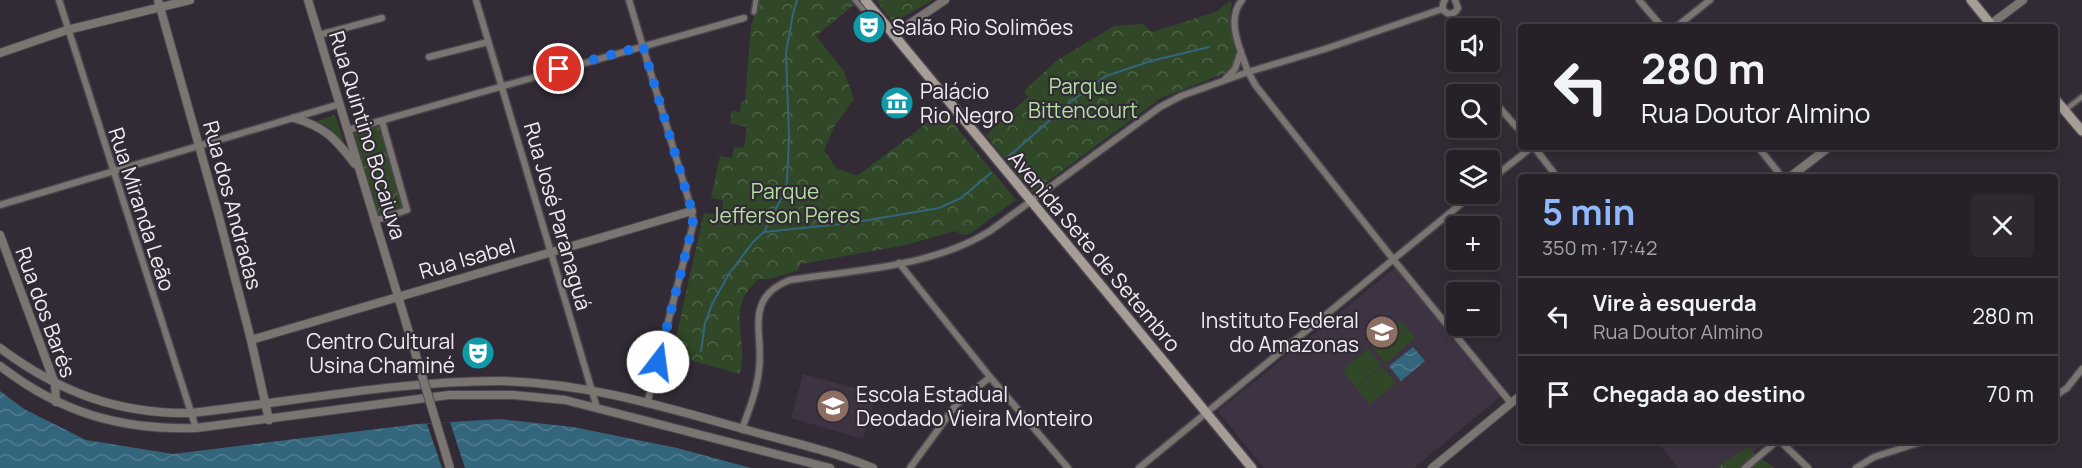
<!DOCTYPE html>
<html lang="pt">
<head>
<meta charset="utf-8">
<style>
	:root { --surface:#262028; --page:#2e2830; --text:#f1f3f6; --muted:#a4a3a8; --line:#423e45; --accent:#90b8fd }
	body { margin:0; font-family:Manrope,sans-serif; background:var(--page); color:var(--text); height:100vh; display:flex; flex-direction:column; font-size:22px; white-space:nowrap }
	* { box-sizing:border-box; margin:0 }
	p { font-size:20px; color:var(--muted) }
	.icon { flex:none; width:33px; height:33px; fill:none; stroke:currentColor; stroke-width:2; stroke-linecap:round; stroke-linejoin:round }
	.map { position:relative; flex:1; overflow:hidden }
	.side { position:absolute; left:1518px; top:174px; width:540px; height:270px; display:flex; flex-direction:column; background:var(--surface); border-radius:6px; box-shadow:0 3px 9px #0003,0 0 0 2px var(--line) }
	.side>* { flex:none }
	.top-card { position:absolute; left:1518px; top:24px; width:540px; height:126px; border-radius:6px; box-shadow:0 3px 9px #0003,0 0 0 2px var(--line); background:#262028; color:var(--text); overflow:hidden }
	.fabs { position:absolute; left:1446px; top:18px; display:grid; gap:12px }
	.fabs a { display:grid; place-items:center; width:54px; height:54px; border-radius:6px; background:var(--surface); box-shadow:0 3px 9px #0003,0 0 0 2px var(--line); font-size:30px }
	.pin { position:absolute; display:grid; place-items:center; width:51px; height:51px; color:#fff; margin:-26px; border:3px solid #fff; border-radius:50%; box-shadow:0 2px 6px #0007 }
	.me { position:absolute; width:66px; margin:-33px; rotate:15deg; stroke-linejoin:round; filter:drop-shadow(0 0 4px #0008) }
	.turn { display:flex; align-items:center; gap:21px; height:126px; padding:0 24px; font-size:27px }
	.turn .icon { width:78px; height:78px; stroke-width:2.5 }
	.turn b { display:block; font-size:42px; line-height:51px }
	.round { display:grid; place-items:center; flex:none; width:63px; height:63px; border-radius:6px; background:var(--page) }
	.head { display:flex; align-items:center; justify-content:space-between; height:102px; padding:0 24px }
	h1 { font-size:36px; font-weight:700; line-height:45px; color:var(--accent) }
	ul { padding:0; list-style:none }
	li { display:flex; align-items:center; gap:18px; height:78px; padding:0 24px; border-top:2px solid var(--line) }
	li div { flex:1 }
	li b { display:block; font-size:22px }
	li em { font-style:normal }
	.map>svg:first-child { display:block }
	.built { fill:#3e3343 }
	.park { fill:url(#park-crowns) }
	.pitch { fill:#304827 }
	.water { fill:url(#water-waves) }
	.pier { fill:#322b35 }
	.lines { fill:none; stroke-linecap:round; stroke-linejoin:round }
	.stream { stroke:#33667c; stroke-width:2 }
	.pedestrian-casing { stroke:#4d4650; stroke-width:8 }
	.minor-casing { stroke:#4d4650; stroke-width:9 }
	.tertiary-casing { stroke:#4d4650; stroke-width:10 }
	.secondary-casing { stroke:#4d4650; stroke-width:12 }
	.pedestrian { stroke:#7b7571; stroke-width:4.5 }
	.minor { stroke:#7b7571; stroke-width:6 }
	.tertiary { stroke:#7b7571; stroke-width:8 }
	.secondary { stroke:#a69d96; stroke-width:9 }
	.tertiary-bridge-casing { stroke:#4d4650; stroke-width:10; stroke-linecap:butt }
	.tertiary-bridge { stroke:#7b7571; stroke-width:8 }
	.route { stroke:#1a73e8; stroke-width:10; stroke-dasharray:0 18 }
	.labels { text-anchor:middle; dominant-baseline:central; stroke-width:4.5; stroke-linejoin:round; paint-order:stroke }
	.poi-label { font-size:21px; fill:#f1ecf3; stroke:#322b35; text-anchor:start }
	.park-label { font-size:21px; fill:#b3dfa2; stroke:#322b35 }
	.street-label { font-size:21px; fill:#f1ecf3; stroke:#322b35 }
</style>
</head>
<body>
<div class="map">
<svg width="2082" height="468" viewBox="0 0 2082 468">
	<defs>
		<pattern id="park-crowns" width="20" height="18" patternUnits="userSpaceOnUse" patternTransform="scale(1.5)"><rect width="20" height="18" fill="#304827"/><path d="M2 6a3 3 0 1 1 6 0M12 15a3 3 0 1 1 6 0" fill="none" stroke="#4e6347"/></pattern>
		<pattern id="water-waves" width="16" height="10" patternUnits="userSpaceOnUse" patternTransform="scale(1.5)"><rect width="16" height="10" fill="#33667c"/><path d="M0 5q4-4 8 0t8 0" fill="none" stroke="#517c8f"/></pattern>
	</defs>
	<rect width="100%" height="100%" fill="#322b35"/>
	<path class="built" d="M1395,268L1501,396L1414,468H1264L1218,411Z
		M803,374L876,394L863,439L791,418Z
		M1657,441H1766L1735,468H1678Z"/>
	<path class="park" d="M759,0H852L855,4L816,36L844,71L854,99L834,127L824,150L836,168L857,176L943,111L1016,200L971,233L963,235L955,231L906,245L801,264L797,271L769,279H759C733,301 740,320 742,349C743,358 741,366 740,374L672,355L704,213L722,216L723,200L711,198L720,156L732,158L734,147L744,148L747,127L730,123L732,111L740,112L741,101H745L751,26Z
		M876,0H933L896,21L891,20Z
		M1230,1L1232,4C1224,27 1244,45 1231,71L1161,98L1032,193L986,135L1028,97L1024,91L1056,61L1114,26L1143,24L1152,32L1216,12Z
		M335,115L344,142L324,124L314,122Z
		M380,125L406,210L379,218L353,133Z
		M1747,447L1774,468H1717Z"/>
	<path class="pitch" d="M1053,69L1067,85L1041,108L1027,91Z
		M1401,321L1415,338L1386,363L1371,346Z
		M1368,349L1381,365L1356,387L1342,370Z
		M1382,366L1396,383L1370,404L1356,388Z"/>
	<path class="water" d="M1413,347L1425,361L1401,381L1389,366Z
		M0,391L24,409L86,440L173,454L418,424L500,419L573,427L677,448L751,468H0Z"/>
	<path class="pier" d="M450,422L465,468H442L427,424Z"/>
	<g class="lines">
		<path class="stream" d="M1008,157L1073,100L1106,76L1151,61L1209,47
			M764,232L851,223L939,208L961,198L991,173
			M701,351L705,323L712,304L729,274L753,242L764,232L784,193L787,182L789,137L786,53L793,14L797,0"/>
		<defs>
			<path id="pedestrian" d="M855,0L878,27
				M754,12L756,0
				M2065,110L2082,97"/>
			<path id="minor" d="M59,0L196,428
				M476,0L597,408
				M629,0L692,211L693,225L647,404
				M1445,0C1437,11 1452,20 1458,8L1455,0
				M1639,0L1662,27
				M1442,9L1325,49L1248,72L1256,86L1393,259L1511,403
				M1676,27L1710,0
				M319,35L382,18
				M429,57L488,42
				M1226,78L1235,69L1241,51
				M1490,97L1521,132
				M348,130L744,18
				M1534,147L1557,177
				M1758,147L1782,177
				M1490,180L1532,147
				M0,205L340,104
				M374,221L407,210L382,121
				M899,263L990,377L1068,468
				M2055,396L2067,388L2082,369
				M742,429C749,410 757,390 759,370C764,333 743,298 790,280C856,270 932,267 990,231L1160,107L1181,96L1248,72C1241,51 1225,20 1242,0
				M1780,441L1808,468
				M910,468L956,405L990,377
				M1139,468L1473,194
				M1745,468L1777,441
				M1856,468L1874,457L1924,441"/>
			<path id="tertiary" d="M158,0L219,217L251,340L269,420
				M308,0L414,349
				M1987,27L2023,0
				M893,35L945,0
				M0,53L67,30L190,0
				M294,118C325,127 335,138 355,164
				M1790,177L1829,147
				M0,235L55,384L56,402
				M251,340L692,211
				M0,348C59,392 117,414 191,413C292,402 397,381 498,381C584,382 665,407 747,430C789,442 833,451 873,468
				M0,366C61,413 120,430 196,428L449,395H513L565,400L830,468
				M1432,468L1521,395"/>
			<path id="secondary" d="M865,0L1252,468
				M1971,0L1993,27
				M2055,99L2082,131"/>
		</defs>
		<use href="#pedestrian" class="pedestrian-casing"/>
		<use href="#minor" class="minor-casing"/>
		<use href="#tertiary" class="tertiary-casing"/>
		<use href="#secondary" class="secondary-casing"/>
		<use href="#pedestrian" class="pedestrian"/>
		<use href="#minor" class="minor"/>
		<use href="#tertiary" class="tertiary"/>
		<use href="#secondary" class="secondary"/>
		<defs>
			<path id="tertiary-bridge" d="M414,349L450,468"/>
		</defs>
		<use href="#tertiary-bridge" class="tertiary-bridge-casing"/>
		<use href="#tertiary-bridge" class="tertiary-bridge"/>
	</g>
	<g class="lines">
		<path class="route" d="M559,69L643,46L692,211L693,225L658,362"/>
	</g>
	<defs>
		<symbol id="theatre-disc" viewBox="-11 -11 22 22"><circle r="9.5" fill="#0f9aa8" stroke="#322b35"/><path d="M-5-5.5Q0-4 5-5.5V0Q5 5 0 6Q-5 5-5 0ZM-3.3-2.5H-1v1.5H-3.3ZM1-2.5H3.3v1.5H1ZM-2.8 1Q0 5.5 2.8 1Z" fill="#fff"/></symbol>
		<symbol id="museum-disc" viewBox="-11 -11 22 22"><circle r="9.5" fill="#0f9aa8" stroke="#322b35"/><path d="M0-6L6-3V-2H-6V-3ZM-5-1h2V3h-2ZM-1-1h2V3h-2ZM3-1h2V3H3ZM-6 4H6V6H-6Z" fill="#fff"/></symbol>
		<symbol id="university-disc" viewBox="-11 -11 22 22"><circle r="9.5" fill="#8d6e63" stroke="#322b35"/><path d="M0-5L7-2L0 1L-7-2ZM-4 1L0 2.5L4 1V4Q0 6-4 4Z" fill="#fff"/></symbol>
		<symbol id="school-disc" viewBox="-11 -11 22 22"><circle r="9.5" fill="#8d6e63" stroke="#322b35"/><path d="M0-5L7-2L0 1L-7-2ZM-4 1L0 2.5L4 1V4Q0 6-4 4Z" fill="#fff"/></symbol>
	</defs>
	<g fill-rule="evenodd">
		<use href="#theatre-disc" x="850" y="8" width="38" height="38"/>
		<use href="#museum-disc" x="878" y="84" width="38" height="38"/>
		<use href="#university-disc" x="1363" y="313" width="38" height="38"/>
		<use href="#theatre-disc" x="459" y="334" width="38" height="38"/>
		<use href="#school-disc" x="814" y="387" width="38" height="38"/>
	</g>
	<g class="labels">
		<g class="poi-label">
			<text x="892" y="27">Salão Rio Solimões</text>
			<text x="920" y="91">Palácio<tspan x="920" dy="24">Rio Negro</tspan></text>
			<text x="1359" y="320" text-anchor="end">Instituto Federal<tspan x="1359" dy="24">do Amazonas</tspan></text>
			<text x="455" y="341" text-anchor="end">Centro Cultural<tspan x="455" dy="24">Usina Chaminé</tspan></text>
			<text x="856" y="394">Escola Estadual<tspan x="856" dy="24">Deodado Vieira Monteiro</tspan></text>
		</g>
		<g class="park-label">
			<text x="1083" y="86">Parque<tspan x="1083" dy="24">Bittencourt</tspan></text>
			<text x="785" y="191">Parque<tspan x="785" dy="24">Jefferson Peres</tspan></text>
		</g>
		<g class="street-label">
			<text transform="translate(368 135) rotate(73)">Rua Quintino Bocaiuva</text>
			<text transform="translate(233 205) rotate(75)">Rua dos Andradas</text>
			<text transform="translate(142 209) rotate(72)">Rua Miranda Leão</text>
			<text transform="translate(558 216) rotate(74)">Rua José Paranaguá</text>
			<text transform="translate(1095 251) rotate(50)">Avenida Sete de Setembro</text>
			<text transform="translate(467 258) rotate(-16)">Rua Isabel</text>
			<text transform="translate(46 312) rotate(70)">Rua dos Barés</text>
		</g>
	</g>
</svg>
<div class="fabs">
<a><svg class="icon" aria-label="sound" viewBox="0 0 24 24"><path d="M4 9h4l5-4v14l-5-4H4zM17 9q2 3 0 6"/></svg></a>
<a><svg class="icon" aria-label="search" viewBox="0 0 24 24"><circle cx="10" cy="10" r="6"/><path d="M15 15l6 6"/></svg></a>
<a><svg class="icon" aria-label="layers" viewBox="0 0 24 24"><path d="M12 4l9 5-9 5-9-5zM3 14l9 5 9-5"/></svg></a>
<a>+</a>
<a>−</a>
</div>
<div class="pin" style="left:559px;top:69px;background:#d93025"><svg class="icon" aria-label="arrive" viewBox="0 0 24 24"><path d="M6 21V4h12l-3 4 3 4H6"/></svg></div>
<svg class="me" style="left:658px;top:362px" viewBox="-20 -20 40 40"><circle r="19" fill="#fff"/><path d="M0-13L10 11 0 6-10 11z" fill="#1a73e8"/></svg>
<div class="top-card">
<div class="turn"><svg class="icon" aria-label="left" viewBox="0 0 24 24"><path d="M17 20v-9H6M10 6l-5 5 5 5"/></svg><div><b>280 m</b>Rua Doutor Almino</div></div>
</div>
<section class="side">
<div class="head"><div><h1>5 min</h1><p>350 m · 17:42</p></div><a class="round"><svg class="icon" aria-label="close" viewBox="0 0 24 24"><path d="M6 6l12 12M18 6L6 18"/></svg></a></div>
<ul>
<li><svg class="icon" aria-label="left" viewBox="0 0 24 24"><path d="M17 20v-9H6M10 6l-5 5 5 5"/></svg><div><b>Vire à esquerda</b><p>Rua Doutor Almino</p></div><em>280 m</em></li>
<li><svg class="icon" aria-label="arrive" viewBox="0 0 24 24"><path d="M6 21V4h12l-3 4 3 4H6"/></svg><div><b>Chegada ao destino</b></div><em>70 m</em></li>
</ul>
</section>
</div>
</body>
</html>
